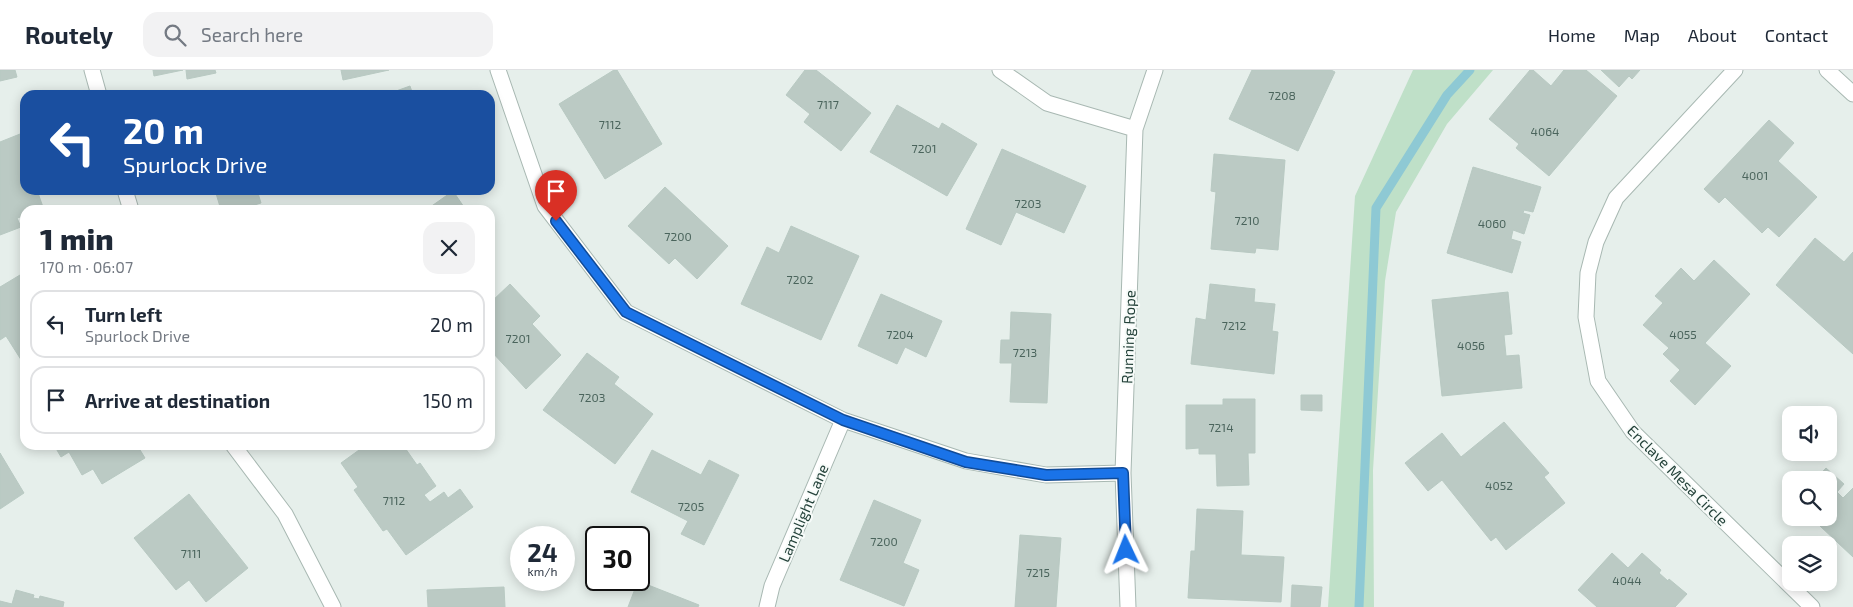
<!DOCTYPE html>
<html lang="en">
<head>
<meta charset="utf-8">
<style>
	:root { --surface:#fff; --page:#f2f2f3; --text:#1f2937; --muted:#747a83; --line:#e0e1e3 }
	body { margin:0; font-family:"Exo 2",sans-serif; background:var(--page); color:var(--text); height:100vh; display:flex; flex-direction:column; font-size:19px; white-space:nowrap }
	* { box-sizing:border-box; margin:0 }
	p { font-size:16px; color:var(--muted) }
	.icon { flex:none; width:28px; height:28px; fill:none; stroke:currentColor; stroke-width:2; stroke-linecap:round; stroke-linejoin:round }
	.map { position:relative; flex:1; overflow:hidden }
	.details { position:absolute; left:20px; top:135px; width:475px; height:245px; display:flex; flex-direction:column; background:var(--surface); border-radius:15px; box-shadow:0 2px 12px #0003 }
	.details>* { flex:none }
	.guide { position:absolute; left:20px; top:20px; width:475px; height:105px; border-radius:15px; box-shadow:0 2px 12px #0003; background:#1a4fa0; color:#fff; overflow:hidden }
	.fabs { position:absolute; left:1782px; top:336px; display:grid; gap:10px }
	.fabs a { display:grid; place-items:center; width:55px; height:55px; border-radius:10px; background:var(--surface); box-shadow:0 2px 12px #0003; font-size:25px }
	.speed { position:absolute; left:510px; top:456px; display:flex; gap:10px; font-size:25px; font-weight:700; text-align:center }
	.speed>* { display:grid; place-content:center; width:65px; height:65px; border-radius:50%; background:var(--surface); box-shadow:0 2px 12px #0003; line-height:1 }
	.speed small { font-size:12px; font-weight:400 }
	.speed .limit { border:2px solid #111; border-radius:8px; background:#fff; color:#111 }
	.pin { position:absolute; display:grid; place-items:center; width:42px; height:42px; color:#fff; margin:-51px -21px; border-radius:50% 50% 50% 0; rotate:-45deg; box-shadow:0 0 5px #0007 }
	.pin .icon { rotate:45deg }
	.me { position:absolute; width:55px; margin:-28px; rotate:358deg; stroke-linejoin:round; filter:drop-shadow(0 0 4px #0008) }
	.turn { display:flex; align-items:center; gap:18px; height:105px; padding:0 20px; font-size:22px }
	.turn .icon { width:65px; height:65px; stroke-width:2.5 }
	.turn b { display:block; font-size:35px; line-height:42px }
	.round { display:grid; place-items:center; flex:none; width:52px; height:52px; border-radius:15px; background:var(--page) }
	.overview { display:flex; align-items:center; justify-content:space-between; height:85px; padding:0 20px }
	h1 { font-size:30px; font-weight:800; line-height:38px }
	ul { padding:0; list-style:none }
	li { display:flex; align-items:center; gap:15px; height:68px; margin:0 10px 8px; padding:0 10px; border:2px solid var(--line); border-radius:15px }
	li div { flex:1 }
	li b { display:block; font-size:19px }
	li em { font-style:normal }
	header { display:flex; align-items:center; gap:30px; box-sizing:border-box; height:70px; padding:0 25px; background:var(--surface); border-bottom:1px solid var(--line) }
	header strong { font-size:24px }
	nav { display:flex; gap:28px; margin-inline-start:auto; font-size:18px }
	.search { width:350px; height:45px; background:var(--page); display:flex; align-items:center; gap:12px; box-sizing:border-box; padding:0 18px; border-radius:15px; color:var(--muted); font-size:19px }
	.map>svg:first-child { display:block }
	.green { fill:#bfe0c8 }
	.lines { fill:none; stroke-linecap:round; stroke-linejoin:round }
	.stream { stroke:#8ec9d4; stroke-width:9 }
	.building { fill:#bbcac4; stroke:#b8c9c2 }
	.minor-casing { stroke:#a8b8b2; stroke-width:17 }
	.minor { stroke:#fff; stroke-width:15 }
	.route-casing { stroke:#114b97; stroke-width:12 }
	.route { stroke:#1a73e8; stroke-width:9 }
	.labels { text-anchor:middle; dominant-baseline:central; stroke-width:4; stroke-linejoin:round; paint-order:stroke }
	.number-label { font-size:12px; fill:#4a645c }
	.street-label { font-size:15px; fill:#24423a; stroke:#f7fbf9 }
</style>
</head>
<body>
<header>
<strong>Routely</strong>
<div class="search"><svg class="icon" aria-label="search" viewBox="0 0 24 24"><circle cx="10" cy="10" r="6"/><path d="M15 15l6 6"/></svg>Search here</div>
<nav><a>Home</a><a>Map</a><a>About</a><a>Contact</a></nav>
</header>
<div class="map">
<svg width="1853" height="537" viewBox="0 0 1853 537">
	<rect width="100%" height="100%" fill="#e6efeb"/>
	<path class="green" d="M1413,0H1493L1447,54L1396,142L1385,211L1373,400L1374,537H1328L1355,126Z"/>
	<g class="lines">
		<path class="stream" d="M1359,537L1376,138L1447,25L1470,0"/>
	</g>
	<path class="building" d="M0,0H15L17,7L0,11Z
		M153,0H183L154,6Z
		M186,0H215L216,3L187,9Z
		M341,0H389L343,10Z
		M614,0H617L662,74L605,109L559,34Z
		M805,0H816L871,43L841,81L804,52L810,44L786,25Z
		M1252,0H1331L1335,2L1298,81L1229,49Z
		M1530,0H1533L1551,16L1564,0H1586L1617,26L1549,106L1516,78L1519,74L1489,49Z
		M1601,0H1640L1632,9L1629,6L1619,17Z
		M410,16L413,25H385Z
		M897,35L939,59L942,53L977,74L947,126L870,82Z
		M1769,50L1794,73L1778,91L1817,127L1779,167L1768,157L1762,163L1725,127L1719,133L1704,119Z
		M25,62V120H47L38,123L44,140H25V149L24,146L17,148L21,157L0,165V72Z
		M1002,79L1086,116L1064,163L1016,142L1001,175L966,159Z
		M1214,84L1285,90L1278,180L1256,178L1255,183L1211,179L1216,122L1211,121Z
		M1473,97L1541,117L1533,142L1524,140L1523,143L1530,145L1524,164L1513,160L1511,169L1521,172L1512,203L1447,183Z
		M665,117L728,176L697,209L675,188L669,194L628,156Z
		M215,120H257L261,133L238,140H221Z
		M453,121L466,140H426Z
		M791,156L859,186L821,270L741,234L767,177L779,183Z
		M1815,168L1844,192L1853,182V284L1776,215Z
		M1714,190L1750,224L1705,273L1731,296L1695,335L1670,311L1680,300L1663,284L1669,278L1643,255L1663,233L1655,226L1681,198L1694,211Z
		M20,205L25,213V296L6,266L0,270V217Z
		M510,214L540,246L532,254L561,285L526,319L492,282L490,284V233Z
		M1210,214L1255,219L1254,232L1275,234L1272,261L1278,262L1274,304L1191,294L1196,248L1206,250Z
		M1508,222L1512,264L1504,265L1506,286L1519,285L1522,318L1442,326L1432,230Z
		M881,224L942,251L926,287L905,277L897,294L858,276Z
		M1011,242L1051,244L1047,333L1010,332L1012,293H1000L1001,270H1010Z
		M587,283L619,307L614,314L653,344L615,394L543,340Z
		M1301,325H1322V341L1301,340Z
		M1223,329H1255V383H1248L1249,415L1217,416L1216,384H1199V378L1186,379V335H1223Z
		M1504,352L1549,403L1544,407L1565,433L1506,480L1496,467L1491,471L1442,410L1428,421L1405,393L1442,363L1461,387Z
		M54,375H137L145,388L102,414L93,399L82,405L69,382L61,387Z
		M366,375H403L417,395L420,393L436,416L424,425L430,432L444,422L448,428L460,419L473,437L406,485L387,459L383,461L354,420L358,417L341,393Z
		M652,380L701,405L709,390L739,405L704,475L681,464L688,451L631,422Z
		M0,383L24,423L0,439Z
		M1826,398L1844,414L1837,422L1843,428L1853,418V487L1820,456L1824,451L1820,448H1829V410H1815Z
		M189,424L248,498L206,532L189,510L176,520L134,468Z
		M874,430L921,450L903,493L919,500L904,536L840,510Z
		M1197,439L1243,441L1241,485L1284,487L1281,532L1188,528L1191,481H1195Z
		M1020,465L1061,468L1056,537H1015Z
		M1612,483L1628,498L1642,483L1661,500L1659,503L1668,511L1669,509L1687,524L1675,537H1597L1578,520Z
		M638,511L699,535L698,537H628Z
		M1292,515L1322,517L1320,537H1291Z
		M504,517L505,537H428L427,520Z
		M16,520L34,525L33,528L39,529L40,526L64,532L63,537H0V531L12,534Z"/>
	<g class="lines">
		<defs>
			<path id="minor" d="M92,0L99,25
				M498,0L545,136L626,242L843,350L966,391L1046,405L1123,403
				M1000,0L1047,33L1135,59
				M1735,0L1616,128L1596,172L1588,203L1586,247L1598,311L1633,362L1812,537
				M1827,0L1853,24
				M125,120L131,140
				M233,375L285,444L333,537
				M767,537L772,516L843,350
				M1128,537L1123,403L1135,59L1155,0"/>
		</defs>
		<use href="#minor" class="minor-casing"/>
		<use href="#minor" class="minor"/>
	</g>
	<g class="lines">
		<defs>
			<path id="route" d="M556,151L626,242L843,350L966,392L1046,405L1123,403L1126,480"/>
		</defs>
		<use href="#route" class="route-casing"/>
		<use href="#route" class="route"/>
	</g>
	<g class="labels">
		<g class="number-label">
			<text x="1282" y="25">7208</text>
			<text x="828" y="34">7117</text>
			<text x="610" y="54">7112</text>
			<text x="1545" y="61">4064</text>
			<text x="924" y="78">7201</text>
			<text x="1755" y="105">4001</text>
			<text x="1028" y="133">7203</text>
			<text x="1247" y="150">7210</text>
			<text x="1492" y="153">4060</text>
			<text x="678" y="166">7200</text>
			<text x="800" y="209">7202</text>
			<text x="1234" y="255">7212</text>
			<text x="900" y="264">7204</text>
			<text x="1683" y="264">4055</text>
			<text x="518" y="268">7201</text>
			<text x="1471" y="275">4056</text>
			<text x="1025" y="282">7213</text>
			<text x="592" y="327">7203</text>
			<text x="1221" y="357">7214</text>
			<text x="1499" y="415">4052</text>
			<text x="394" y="430">7112</text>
			<text x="691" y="436">7205</text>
			<text x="884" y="471">7200</text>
			<text x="191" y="483">7111</text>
			<text x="1038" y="502">7215</text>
			<text x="1627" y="510">4044</text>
		</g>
		<g class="street-label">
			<text transform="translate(1128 267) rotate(-88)">Running Rope</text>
			<text transform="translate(1678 405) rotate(45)">Enclave Mesa Circle</text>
			<text transform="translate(803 443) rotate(-67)">Lamplight Lane</text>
		</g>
	</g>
</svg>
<div class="fabs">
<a><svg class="icon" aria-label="sound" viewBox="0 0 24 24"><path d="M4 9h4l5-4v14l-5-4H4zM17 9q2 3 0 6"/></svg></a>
<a><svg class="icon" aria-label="search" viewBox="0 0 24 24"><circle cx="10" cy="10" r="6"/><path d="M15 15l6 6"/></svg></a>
<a><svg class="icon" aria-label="layers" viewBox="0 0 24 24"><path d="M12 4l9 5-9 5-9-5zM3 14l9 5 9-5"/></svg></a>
</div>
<div class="speed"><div>24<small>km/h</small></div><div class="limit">30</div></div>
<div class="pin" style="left:556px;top:151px;background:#d93025"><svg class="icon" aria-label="arrive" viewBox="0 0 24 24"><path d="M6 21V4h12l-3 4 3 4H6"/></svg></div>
<svg class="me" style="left:1126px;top:480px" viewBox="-20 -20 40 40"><path d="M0-17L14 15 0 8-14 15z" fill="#1a73e8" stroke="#fff" stroke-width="4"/></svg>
<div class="guide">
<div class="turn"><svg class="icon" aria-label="left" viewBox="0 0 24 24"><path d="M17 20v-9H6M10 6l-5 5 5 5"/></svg><div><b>20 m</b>Spurlock Drive</div></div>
</div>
<section class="details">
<div class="overview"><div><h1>1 min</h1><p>170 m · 06:07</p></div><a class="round"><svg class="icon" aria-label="close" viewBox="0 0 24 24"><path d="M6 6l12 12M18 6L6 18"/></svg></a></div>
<ul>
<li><svg class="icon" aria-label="left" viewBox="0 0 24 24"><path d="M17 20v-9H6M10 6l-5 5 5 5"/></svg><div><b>Turn left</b><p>Spurlock Drive</p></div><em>20 m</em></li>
<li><svg class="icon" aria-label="arrive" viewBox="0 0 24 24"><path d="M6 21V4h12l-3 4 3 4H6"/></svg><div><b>Arrive at destination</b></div><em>150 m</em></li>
</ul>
</section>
</div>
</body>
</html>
